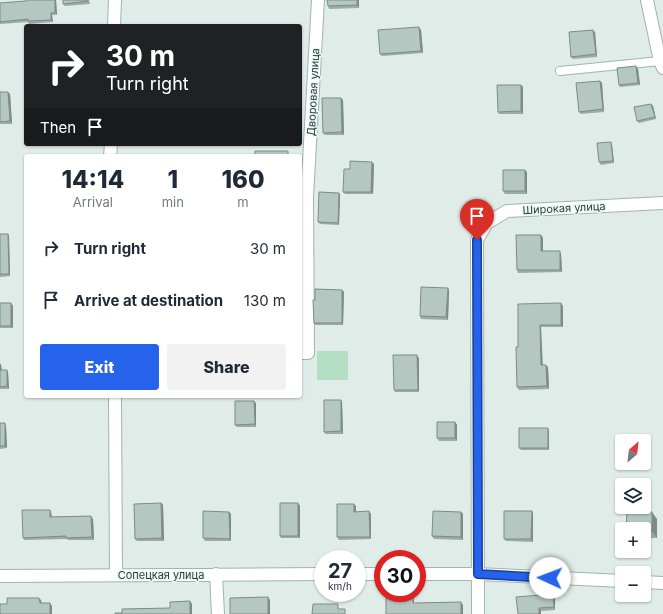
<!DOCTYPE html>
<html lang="en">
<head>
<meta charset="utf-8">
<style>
	:root { --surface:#fff; --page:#f2f2f3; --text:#1f2937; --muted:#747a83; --accent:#2563eb }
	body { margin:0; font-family:Inter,sans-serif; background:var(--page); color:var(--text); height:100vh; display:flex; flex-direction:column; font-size:15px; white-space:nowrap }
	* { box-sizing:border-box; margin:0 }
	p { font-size:13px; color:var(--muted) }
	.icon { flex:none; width:22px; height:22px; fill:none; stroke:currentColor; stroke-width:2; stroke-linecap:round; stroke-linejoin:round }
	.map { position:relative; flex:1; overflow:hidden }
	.drawer { position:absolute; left:24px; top:154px; width:278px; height:244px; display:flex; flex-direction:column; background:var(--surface); border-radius:4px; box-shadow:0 1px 3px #0004 }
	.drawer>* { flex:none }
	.guide { position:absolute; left:24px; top:24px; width:278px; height:122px; border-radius:4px; box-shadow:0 1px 3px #0004; background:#202124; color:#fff; overflow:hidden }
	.needle { width:26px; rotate:28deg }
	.buttons { position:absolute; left:615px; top:434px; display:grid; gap:8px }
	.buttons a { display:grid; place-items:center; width:36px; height:36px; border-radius:4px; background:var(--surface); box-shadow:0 1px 3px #0004; font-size:20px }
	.speed { position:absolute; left:314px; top:550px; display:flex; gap:8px; font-size:20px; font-weight:700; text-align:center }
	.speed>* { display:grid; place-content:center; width:52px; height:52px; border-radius:50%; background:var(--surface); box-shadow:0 1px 3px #0004; line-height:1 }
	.speed small { font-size:10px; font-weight:400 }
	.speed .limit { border:6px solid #d22; background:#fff; color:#111 }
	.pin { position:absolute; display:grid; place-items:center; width:34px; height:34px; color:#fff; margin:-41px -17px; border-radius:50% 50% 50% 0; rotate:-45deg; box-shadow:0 0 4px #0007 }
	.pin .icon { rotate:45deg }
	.me { position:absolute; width:44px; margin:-22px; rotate:272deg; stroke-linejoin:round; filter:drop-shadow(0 0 3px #0008) }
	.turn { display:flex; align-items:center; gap:14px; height:84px; padding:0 16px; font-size:18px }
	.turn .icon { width:52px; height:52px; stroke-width:2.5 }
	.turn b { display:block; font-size:28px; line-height:34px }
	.then { display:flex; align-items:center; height:38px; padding:0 16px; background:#0003; gap:8px; font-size:15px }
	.eta { display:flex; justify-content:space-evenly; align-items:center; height:68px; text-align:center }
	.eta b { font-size:24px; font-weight:800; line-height:28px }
	.cta { display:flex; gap:8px; margin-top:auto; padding:8px 16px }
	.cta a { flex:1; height:46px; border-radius:4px; background:var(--accent); color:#fff; font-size:16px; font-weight:800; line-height:46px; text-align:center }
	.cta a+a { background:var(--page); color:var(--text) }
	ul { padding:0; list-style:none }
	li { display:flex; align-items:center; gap:12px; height:52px; padding:0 16px }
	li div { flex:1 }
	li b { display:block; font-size:15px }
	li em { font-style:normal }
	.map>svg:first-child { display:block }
	.green { fill:#b5dfc5 }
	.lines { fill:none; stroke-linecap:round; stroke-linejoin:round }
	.lane-casing { stroke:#a1b4af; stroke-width:10 }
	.street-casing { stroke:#a1b4af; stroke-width:14 }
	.lane { stroke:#fff; stroke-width:8 }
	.street { stroke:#fff; stroke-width:12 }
	.wall { fill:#9baba6 }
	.shaded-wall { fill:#7e8b87 }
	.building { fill:#b4c7c1; stroke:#7e8b87 }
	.route-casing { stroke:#184099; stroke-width:10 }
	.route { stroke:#2563eb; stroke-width:7 }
	.labels { text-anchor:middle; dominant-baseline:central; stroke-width:3; stroke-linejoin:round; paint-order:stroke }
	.street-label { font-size:11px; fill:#1e3d38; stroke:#eff8f5 }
</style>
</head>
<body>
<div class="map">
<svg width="663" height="614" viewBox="0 0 663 614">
	<rect width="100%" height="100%" fill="#dfece7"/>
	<path class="green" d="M317,351H348V380H317Z"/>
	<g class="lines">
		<defs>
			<path id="lane" d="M560,71L660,61"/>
			<path id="street" d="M647,0L660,61L663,68
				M114,26L115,0
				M110,156L111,144
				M300,353H308L307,197L318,0
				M115,396L116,575
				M216,574L218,614
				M357,574H383
				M417,574H478L622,581
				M0,576L323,574
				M644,582L663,583
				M478,614L477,240L487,223L507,211L663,203"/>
		</defs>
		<use href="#lane" class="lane-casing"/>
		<use href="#street" class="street-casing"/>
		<use href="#lane" class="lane"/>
		<use href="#street" class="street"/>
	</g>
	<path class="wall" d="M56,0L57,15H52L53,22L29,24L28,22L0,24V3Z
		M63,0H89L90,4L65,6L63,4Z
		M359,0V8L329,9L328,6Z
		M419,27L421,30L423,53L382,56L380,54Z
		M595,32L597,57L573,59L571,57Z
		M636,66L638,69L640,85L620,87L619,85Z
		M600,81L602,83L604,112L581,114L579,112Z
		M521,85L523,87V114H499L498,112Z
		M0,92L10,94L12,124H0Z
		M341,98L343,100L344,135H325L323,133Z
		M651,104L653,106L656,119L639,123L637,121Z
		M611,142L612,145L614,163L601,165L599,162Z
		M374,164L373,194H345L343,192Z
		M527,172V194H505L503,191Z
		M339,193L340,195L339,225L320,224L318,222Z
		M0,234H8L9,236L10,276L0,277Z
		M541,235L543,238V251L561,254L562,272L518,273L517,270Z
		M448,288L449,291L448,320L421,319L420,316Z
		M342,290L344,292L343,325H315L314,323L315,300Z
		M0,303H11L13,306V328H0Z
		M518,304L563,306V327H541L542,365L548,367L549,389L519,390L517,387L518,347Z
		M419,358V392H395L394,390Z
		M0,363L1,365L2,370L8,372L9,389H0Z
		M341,400L342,402L343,434H326L324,432Z
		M256,403V427H237L235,425Z
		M455,422L457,425V441H439L437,438Z
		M0,423L6,426L7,448L0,449Z
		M549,431V450H521L519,448Z
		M161,503L163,505L164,541H137L135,539Z
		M298,503L300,506V538H281L280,536Z
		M356,506V512L371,514V539L339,540L337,537Z
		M50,510L51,512L52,517L91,516L93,519L94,540H68L67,539L24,540L23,538Z
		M532,511L533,513V542L506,541L504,539Z
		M229,512L231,514V541H205L203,538Z
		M461,512L463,514V540L434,539L432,536Z
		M657,519V538H644V529Z
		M553,594L555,597V610L541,611V614H518Z"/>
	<path class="shaded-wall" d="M55,0H56L57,15L55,12Z
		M357,0H359V8L357,5Z
		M51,13L52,15L53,22L51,20Z
		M419,27L421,30L423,53L421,51Z
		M593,30L595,32L597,57L596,54Z
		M636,66L638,69L640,85L638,83Z
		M600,81L602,83L604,112L603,109Z
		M521,85L523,87V114L521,111Z
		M8,92L10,94L12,124L10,121Z
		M341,98L343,100L344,135L342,132Z
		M651,104L653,106L656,119L655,117Z
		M611,142L612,145L614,163L613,161Z
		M372,162L374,164L373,194L371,192Z
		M525,170L527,172V194L525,191Z
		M339,193L340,195L339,225L338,223Z
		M8,234L9,236L10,276L9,274Z
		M541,235L543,238V254L541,251Z
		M560,251L561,254L562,272L560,270Z
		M448,288L449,291L448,320L446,317Z
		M342,290L344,292L343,325L342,323Z
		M11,303L13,306V328L11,326Z
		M561,303L563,306V327L561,325Z
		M540,325L541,327L543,368L541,365Z
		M417,355L419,358V392L418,390Z
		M0,363L1,365L2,373L0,370Z
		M546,365L548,367L549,389L547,386Z
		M7,370L8,372L9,389L7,386Z
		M341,400L342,402L343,434L341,431Z
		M254,401L256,403V427L255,424Z
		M455,422L457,425V441L455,438Z
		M5,423L6,426L7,448L5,446Z
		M548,428L549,431V450L548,448Z
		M161,503L163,505L164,541L162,538Z
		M298,503L300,506V538L298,536Z
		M354,504L356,506V514L354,512Z
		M50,510L51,512L52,520L50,517Z
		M369,511L371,514V539L370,537Z
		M532,511L533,513V542L531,539Z
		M229,512L231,514V541L230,539Z
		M461,512L463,514V540L461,537Z
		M652,512L657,519V538L652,531Z
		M91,516L93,519L94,540L92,537Z
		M553,594L555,597V610L554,607Z
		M268,597L270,600V614H268Z
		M413,597L414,600V606L413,603Z
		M39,598L41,600L42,606L40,603Z
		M190,601L192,604V614H190Z
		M461,602L463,605V614H461Z
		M50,603L52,606V614H50Z
		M539,608L541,611V614H539Z"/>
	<path class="building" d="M26,0H55V12L51,13V20L28,21V19L0,22V3L26,1Z
		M63,0H88V1L63,4Z
		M327,0H357V5L328,6Z
		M419,27L421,51L380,54L378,30Z
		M593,30L596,54L571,57L569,32Z
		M636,66L638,83L619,85L617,68Z
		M600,81L603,109L579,112L576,83Z
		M497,85H521V111L498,112Z
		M0,92H8L10,121L0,122Z
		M322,98H341L342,132L323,133Z
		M651,104L655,117L637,121L634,107Z
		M611,142L613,161L599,162L597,143Z
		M255,151H288V156H255Z
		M350,161L372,162L371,192H343L344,169H350Z
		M503,170H525V191H503Z
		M319,192L339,193L338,223L318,222Z
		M0,234H8L9,274H0Z
		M516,235H541V251H560V270H517Z
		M421,287L448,288L446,317L420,316Z
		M315,289L342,290V323H314L313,300H315Z
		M0,303H11V326H0Z
		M561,303V325H540L541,365H546L547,386L517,387L516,347H518V304Z
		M393,355H417L418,390H394Z
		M0,370H7V386L0,387Z
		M324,400H341V431L324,432Z
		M235,401H254L255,424L235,425Z
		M437,422H455V438H437Z
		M0,423H5V446H0Z
		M519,428H548V448H519Z
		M161,503L162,538L135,539L134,504Z
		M280,503H298V536H280Z
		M337,504H354V512L369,511L370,537H337Z
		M22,510H50V517L91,516L92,537L66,538V536L23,538Z
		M203,511L229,512L230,539L203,538Z
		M433,511L461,512V537L432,536Z
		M504,511H532L531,539H504Z
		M627,511L652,512V531H644V529H626Z
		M553,594L554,607L539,608V614H518L516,597Z
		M268,597V614H230V598Z
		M386,597H413V603L461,602V614H386Z
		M7,598H39L40,603H50V614H0V604H7Z
		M190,601V614H115V613H122V609L170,608V602Z
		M313,604H338V609H345V614H312Z"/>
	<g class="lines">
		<defs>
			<path id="route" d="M477,240L478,574L550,578"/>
		</defs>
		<use href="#route" class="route-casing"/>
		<use href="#route" class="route"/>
	</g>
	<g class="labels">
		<g class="street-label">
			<text transform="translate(313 92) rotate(-87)">Дворовая улица</text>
			<text transform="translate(564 208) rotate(-3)">Широкая улица</text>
			<text x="161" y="575">Сопецкая улица</text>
		</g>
	</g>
</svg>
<div class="buttons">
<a><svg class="needle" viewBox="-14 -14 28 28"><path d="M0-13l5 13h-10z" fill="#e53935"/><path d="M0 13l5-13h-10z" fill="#747a83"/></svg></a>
<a><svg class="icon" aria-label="layers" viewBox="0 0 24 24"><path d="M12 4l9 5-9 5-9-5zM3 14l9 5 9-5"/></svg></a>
<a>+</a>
<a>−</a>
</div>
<div class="speed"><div>27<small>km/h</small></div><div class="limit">30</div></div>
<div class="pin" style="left:477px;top:240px;background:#d93025"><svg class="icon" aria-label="arrive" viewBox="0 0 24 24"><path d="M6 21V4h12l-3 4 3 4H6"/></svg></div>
<svg class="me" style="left:550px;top:578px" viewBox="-20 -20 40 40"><circle r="19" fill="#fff"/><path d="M0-13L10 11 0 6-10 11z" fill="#2563eb"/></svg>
<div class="guide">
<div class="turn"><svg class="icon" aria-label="right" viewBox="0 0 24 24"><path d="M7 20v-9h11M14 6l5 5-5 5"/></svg><div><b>30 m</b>Turn right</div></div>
<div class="then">Then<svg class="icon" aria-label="arrive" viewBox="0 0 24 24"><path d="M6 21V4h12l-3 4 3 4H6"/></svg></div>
</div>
<section class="drawer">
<div class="eta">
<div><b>14:14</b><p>Arrival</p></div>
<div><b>1</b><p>min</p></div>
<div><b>160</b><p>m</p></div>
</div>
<ul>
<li><svg class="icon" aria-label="right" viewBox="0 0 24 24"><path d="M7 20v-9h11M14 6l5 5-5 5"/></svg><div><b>Turn right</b></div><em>30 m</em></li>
<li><svg class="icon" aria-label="arrive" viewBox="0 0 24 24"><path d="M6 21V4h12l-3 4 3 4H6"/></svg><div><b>Arrive at destination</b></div><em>130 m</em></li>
</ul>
<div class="cta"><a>Exit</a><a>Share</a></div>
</section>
</div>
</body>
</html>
